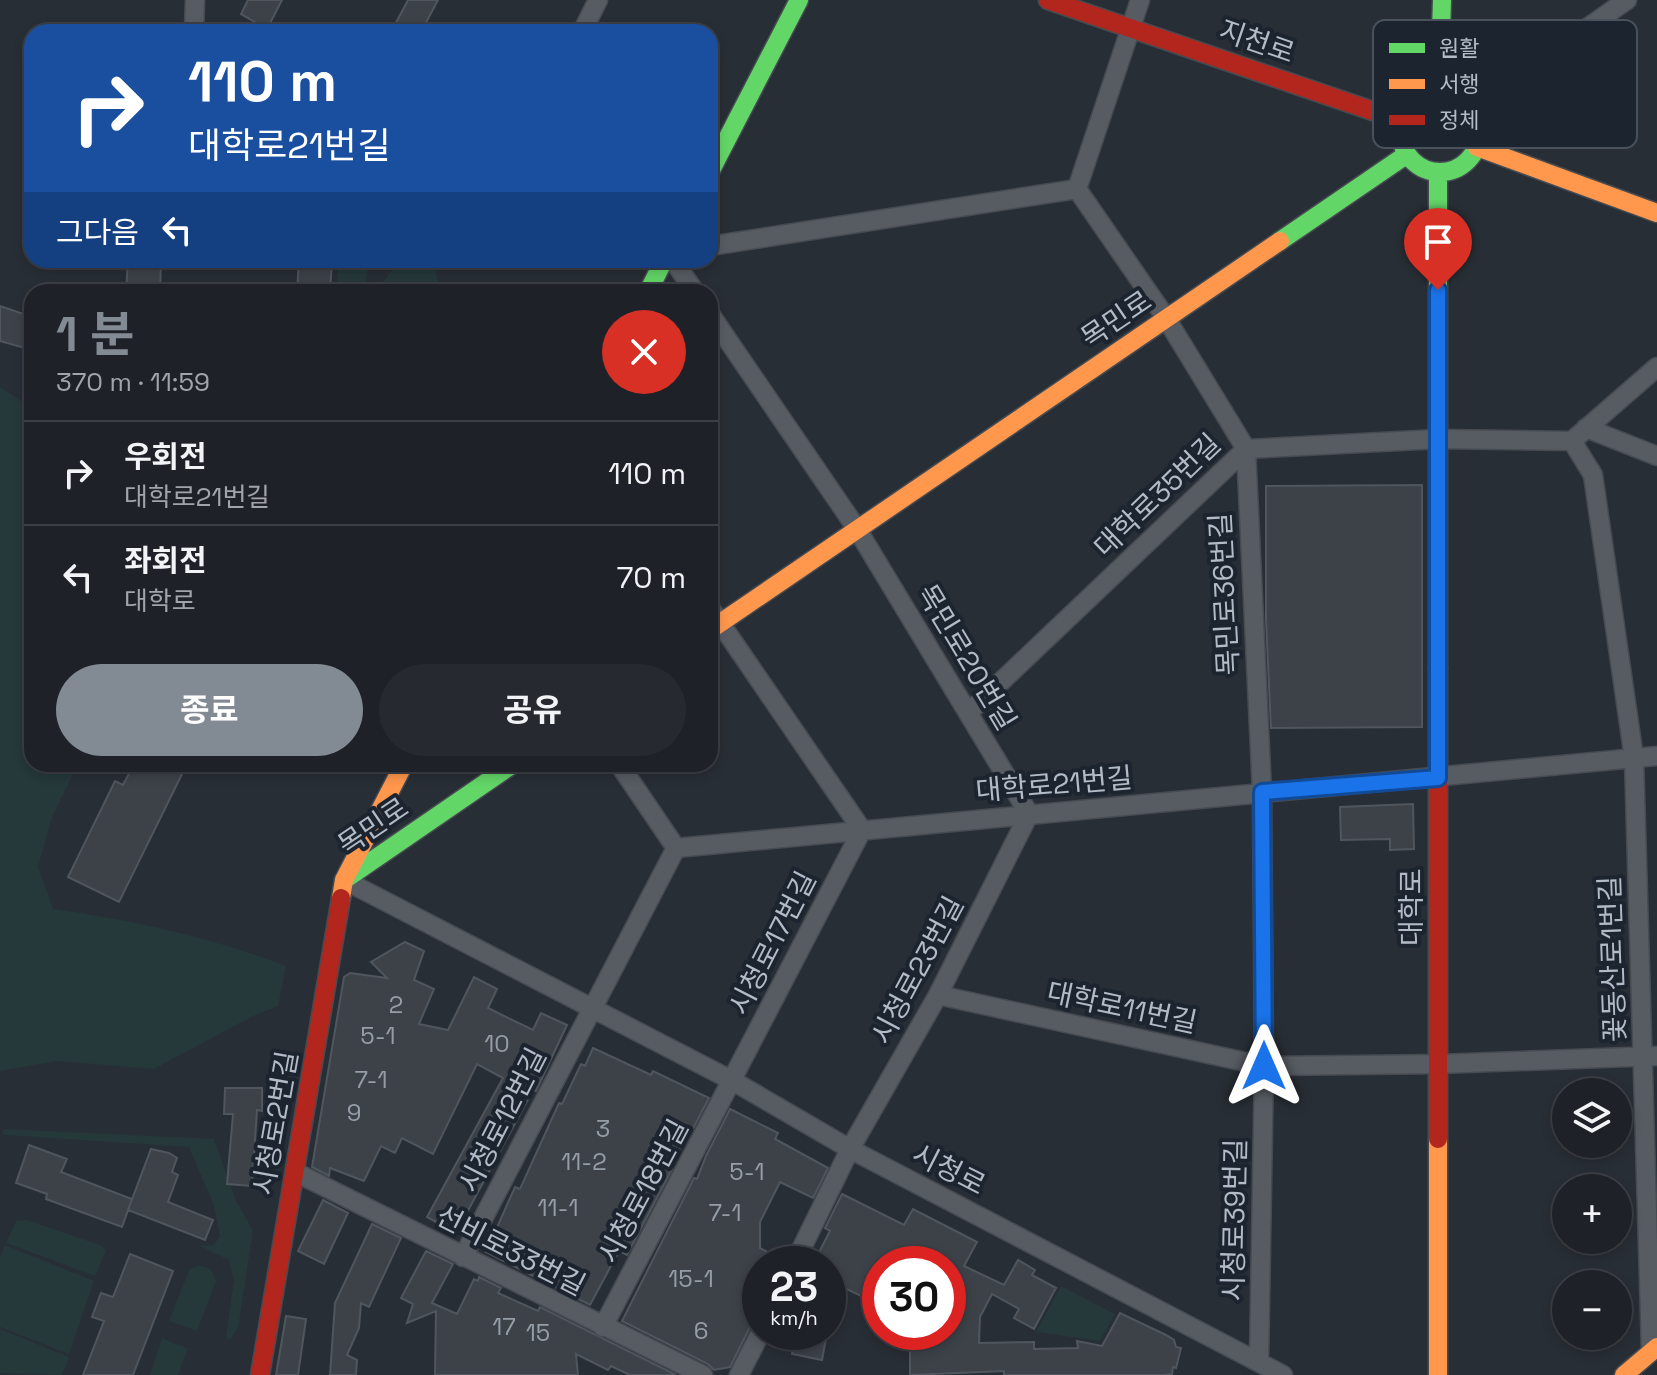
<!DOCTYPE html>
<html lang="ko">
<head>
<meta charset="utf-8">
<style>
	:root { --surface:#1e2228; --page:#262a30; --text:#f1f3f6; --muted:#a1a4a8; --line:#3c3f45; --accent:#828a93 }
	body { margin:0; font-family:"Space Grotesk","Noto Sans KR",sans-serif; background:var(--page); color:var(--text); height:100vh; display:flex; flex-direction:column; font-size:30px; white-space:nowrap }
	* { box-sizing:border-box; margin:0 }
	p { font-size:26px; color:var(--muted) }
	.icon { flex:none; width:44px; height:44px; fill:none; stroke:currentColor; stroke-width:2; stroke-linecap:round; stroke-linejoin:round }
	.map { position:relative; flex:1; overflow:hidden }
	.side { position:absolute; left:24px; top:284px; width:694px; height:488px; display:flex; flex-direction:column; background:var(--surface); border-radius:24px; box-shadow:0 4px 12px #0003,0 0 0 2px var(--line) }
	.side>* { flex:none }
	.guide { position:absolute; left:24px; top:24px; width:694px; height:244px; border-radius:24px; box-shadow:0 4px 12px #0003,0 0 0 2px var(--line); background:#1a4fa0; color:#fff; overflow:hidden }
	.controls { position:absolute; left:1552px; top:1078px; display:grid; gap:16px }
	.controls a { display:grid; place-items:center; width:80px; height:80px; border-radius:50%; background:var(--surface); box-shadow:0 4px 12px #0003,0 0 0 2px var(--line); font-size:40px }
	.speed { position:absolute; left:742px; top:1246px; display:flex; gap:16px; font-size:40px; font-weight:700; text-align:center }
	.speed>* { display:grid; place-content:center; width:104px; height:104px; border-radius:50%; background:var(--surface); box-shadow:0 4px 12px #0003,0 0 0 2px var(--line); line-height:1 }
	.speed small { font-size:20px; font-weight:400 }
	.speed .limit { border:12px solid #d22; background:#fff; color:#111 }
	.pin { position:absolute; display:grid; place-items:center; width:68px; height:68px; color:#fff; margin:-82px -34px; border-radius:50% 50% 50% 0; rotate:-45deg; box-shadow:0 0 8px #0007 }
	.pin .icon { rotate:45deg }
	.me { position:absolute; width:88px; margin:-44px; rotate:0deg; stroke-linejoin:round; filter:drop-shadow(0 0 6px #0008) }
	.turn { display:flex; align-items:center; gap:28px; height:168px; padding:0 32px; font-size:36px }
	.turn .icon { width:104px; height:104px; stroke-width:2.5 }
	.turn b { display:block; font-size:56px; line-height:68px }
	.then { display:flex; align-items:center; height:76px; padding:0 32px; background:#0003; gap:16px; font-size:30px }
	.round { display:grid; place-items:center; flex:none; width:84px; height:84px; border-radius:42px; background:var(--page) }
	.overview { display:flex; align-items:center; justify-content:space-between; height:136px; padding:0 32px }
	h1 { font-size:48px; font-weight:700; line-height:60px; color:var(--accent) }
	.cta { display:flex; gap:16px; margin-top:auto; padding:16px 32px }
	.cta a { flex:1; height:92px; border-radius:48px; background:var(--accent); color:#fff; font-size:32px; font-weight:700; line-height:92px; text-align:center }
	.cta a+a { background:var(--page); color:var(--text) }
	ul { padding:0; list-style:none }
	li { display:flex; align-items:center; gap:24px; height:104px; padding:0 32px; border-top:2px solid var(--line) }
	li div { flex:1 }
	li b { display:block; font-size:30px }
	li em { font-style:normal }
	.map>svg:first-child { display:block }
	.green { fill:#25383a }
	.building { fill:#3d4249; stroke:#50565d; stroke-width:2 }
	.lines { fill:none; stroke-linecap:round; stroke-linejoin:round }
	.street-casing { stroke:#464b52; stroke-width:21 }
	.fast-casing { stroke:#464b52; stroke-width:21 }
	.slow-casing { stroke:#464b52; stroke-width:21 }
	.jam-casing { stroke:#464b52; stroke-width:21 }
	.street { stroke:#575c63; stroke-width:18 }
	.fast { stroke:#63d668; stroke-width:18 }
	.slow { stroke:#ff974d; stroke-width:18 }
	.jam { stroke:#b3261e; stroke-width:18 }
	.route-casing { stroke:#114b97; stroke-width:20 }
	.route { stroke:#1a73e8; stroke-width:14 }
	.labels { text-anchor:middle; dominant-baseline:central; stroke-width:8; stroke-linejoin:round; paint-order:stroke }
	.number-label { font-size:24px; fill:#959da7 }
	.street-label { font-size:28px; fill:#b2bbc6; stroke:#1c252f }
	.key { fill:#1c252f; stroke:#49525c; stroke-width:2 }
	.key-label { font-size:22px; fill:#b2bbc6 }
</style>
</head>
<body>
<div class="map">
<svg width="1657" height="1375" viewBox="0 0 1657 1375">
	<rect width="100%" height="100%" fill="#282e35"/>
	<path class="green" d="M339,260H369L364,292H336Z
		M399,260H415L435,269L441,292H376Z
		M0,387L32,408V764H78L52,817L38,867L53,909C132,920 211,937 286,966L278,1006L251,1017L154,1069L57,1061L0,1071Z
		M4,1129L214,1139L236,1201L253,1230L238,1328L230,1340L226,1337L234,1280L229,1260L199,1246L214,1245L220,1236L214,1206L189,1147L5,1135L2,1134Z
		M27,1220L100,1245L106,1250L95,1276L6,1243L16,1221Z
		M5,1245L94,1281L69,1354L0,1327V1258Z
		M198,1266C210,1266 213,1271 216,1281L197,1331L169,1321L189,1270Z
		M1061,1286L1115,1314L1100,1341L1036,1332Z
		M0,1329L69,1357L62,1375L0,1373Z
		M162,1338L188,1349L178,1375H150Z"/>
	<path class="building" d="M248,0H282L267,29L241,14Z
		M408,0H438L421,32H391Z
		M128,260H161L160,292H126Z
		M299,260H332L330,292H297Z
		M0,306L32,317V350L0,341Z
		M1422,485V727L1271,728L1266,619V486Z
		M134,764H187L119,902L68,877L115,781L123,785Z
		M1413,804L1414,849L1390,850V839L1341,840L1340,807Z
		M405,942L424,951L414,980L434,989L419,1024L448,1030L474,977L497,989L488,1008L533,1030L541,1013L567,1025L536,1091L533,1090L456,1233L427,1217L503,1078L477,1064L433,1154L402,1138L395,1153L381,1146L364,1181L330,1168L329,1176L312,1167L344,977L350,973L387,978L371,962Z
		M593,1048L651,1075L653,1071L709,1098L685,1144H682L669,1168L672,1169L627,1255L619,1251L590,1305L486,1252L515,1187L520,1189L559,1103L562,1104L581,1064L585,1066Z
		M225,1088H262V1111L257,1110L252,1186L227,1184L233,1114H224Z
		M730,1109L778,1133L775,1139L828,1168L813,1198L780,1182L760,1222V1248L783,1260L782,1264H760V1320L750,1327L730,1367L714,1370L708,1364L622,1321L694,1178L697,1179L706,1156Z
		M29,1145L67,1159L61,1172L132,1199L122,1227L46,1199L47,1194L16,1183Z
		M151,1149L169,1153L177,1158L172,1172L178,1175L168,1202L213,1220L205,1240L128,1210Z
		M842,1194L904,1225L913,1209L977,1242L964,1266L1004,1285L1018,1260L1035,1270L1032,1275L1056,1288L1034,1329L1014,1318L1019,1309L992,1294L980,1317L979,1343L1034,1342V1349L1078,1348L1077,1341L1102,1346L1120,1313L1166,1335L1174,1340L1176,1347L1181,1348L1176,1368L1173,1367L1172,1374L1163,1375H1004V1371L910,1375V1349H918L919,1332H948V1264H878L861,1296L828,1280V1264H813L830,1231L825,1228Z
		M323,1200L348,1213L324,1264L298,1251Z
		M372,1224L401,1238L369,1307L361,1303L359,1328L347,1355L357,1360L356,1375H330L335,1303Z
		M426,1251L453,1264L432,1303L457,1314L474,1279L478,1281L479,1277L501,1288L498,1293L538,1311L540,1307L676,1375H630L611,1366L608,1370L576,1354L578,1375H435L436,1311L407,1323L413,1304L401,1298Z
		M130,1254L173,1271L133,1375H83L104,1321L92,1317L101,1293L113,1297Z
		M286,1316L306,1319L298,1375H276Z
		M790,1332L827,1333L822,1360L792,1354L793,1348L787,1346Z"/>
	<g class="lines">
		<defs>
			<path id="street" d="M194,32L195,0
				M582,32L598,0
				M1472,109L1627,0
				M1077,189L1166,318L1246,449L1262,792L1264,1066L1259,1361
				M1077,189L1140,0
				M710,246L1077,189
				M673,260L695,292
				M710,314L857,529L1029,814L938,995L850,1149L794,1264
				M1586,428L1657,456
				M1572,441L1593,475L1634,758L1651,1350
				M1572,441L1657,367
				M968,713L1246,449L1438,439L1572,441
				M619,764L676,848
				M676,848L1657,756
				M344,880L733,1081L850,1149L1283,1375
				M938,995L1264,1066L1439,1064L1657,1056
				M295,1172L703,1375
				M463,1257L676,848
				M603,1327L862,830L710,608
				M739,1375L761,1332"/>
			<path id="fast" d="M1401 133a39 39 0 1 1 78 0a39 39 0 1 1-78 0Z
				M1439,94L1442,0
				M710,172L799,0
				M1438,172V668
				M1280,241L1406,155
				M648,292L664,260
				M347,878L513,764"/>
			<path id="slow" d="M1477,147L1657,213
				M710,630L1280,241
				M341,898L344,880L404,764
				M1438,1139V1375
				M1624,1375L1657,1347"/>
			<path id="jam" d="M1048,0L1402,121
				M1438,668V1139
				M260,1375L341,898"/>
		</defs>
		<use href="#street" class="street-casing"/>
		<use href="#fast" class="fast-casing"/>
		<use href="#slow" class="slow-casing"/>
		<use href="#jam" class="jam-casing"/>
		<use href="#street" class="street"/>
		<use href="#fast" class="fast"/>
		<use href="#slow" class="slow"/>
		<use href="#jam" class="jam"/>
	</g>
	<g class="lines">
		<defs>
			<path id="route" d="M1264,1066L1262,792L1438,778V290"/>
		</defs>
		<use href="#route" class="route-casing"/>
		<use href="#route" class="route"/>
	</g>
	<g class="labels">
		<g class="number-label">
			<text x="396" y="1004">2</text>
			<text x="378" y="1035">5-1</text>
			<text x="497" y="1043">10</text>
			<text x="371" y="1079">7-1</text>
			<text x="354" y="1112">9</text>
			<text x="603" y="1128">3</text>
			<text x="584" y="1161">11-2</text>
			<text x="747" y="1171">5-1</text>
			<text x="558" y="1207">11-1</text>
			<text x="725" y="1212">7-1</text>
			<text x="691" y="1278">15-1</text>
			<text x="504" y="1326">17</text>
			<text x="701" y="1330">6</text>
			<text x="538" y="1332">15</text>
		</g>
		<g class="street-label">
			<text transform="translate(1257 41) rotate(19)">지천로</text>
			<text transform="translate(1116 319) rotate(-34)">목민로</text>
			<text transform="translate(1157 495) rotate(-44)">대학로35번길</text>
			<text transform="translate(1224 594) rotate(-93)">목민로36번길</text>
			<text transform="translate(967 657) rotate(59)">목민로20번길</text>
			<text transform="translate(1054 784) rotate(-5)">대학로21번길</text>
			<text transform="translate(373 826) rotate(-34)">목민로</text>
			<text transform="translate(1411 907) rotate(-90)">대학로</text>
			<text transform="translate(772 943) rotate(-63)">시청로17번길</text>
			<text transform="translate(1612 959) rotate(-92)">꽃동산로1번길</text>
			<text transform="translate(917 970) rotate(-62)">시청로23번길</text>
			<text transform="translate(1122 1007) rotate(12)">대학로11번길</text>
			<text transform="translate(502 1120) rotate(-63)">시청로12번길</text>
			<text transform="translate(275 1123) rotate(-80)">시청로2번길</text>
			<text transform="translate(949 1169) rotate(27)">시청로</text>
			<text transform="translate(643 1191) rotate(-62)">시청로18번길</text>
			<text transform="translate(1234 1220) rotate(-89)">시청로39번길</text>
			<text transform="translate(511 1250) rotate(27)">선비로33번길</text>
		</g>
	</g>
	<rect x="1373" y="20" width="264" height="128" rx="12" class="key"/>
	<rect x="1389" y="43" width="36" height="10" fill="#63d668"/>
	<rect x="1389" y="79" width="36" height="10" fill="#ff974d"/>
	<rect x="1389" y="115" width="36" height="10" fill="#b3261e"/>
	<g class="key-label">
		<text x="1439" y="56">원활</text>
		<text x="1439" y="92">서행</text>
		<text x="1439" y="128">정체</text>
	</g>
</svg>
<div class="controls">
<a><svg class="icon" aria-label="layers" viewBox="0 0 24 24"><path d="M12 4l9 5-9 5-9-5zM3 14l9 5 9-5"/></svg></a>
<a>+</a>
<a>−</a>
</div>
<div class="speed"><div>23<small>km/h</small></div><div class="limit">30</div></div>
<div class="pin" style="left:1438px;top:290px;background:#d93025"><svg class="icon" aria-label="arrive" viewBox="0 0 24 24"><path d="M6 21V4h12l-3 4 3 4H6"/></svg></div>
<svg class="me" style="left:1264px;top:1066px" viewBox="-20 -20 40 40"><path d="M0-17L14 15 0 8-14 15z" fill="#1a73e8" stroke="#fff" stroke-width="4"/></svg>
<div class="guide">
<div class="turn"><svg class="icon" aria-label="right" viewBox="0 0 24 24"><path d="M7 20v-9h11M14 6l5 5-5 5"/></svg><div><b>110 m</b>대학로21번길</div></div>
<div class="then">그다음<svg class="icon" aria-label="left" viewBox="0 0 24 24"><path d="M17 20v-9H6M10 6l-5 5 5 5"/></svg></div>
</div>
<section class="side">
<div class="overview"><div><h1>1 분</h1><p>370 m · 11:59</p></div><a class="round" style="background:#d93025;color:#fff"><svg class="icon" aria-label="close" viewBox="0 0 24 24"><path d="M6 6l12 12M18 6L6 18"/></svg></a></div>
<ul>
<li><svg class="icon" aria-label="right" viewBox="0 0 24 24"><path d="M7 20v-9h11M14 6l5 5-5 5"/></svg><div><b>우회전</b><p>대학로21번길</p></div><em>110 m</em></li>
<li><svg class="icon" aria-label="left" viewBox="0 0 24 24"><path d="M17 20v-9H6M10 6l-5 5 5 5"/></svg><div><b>좌회전</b><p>대학로</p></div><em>70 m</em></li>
</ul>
<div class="cta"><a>종료</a><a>공유</a></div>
</section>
</div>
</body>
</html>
